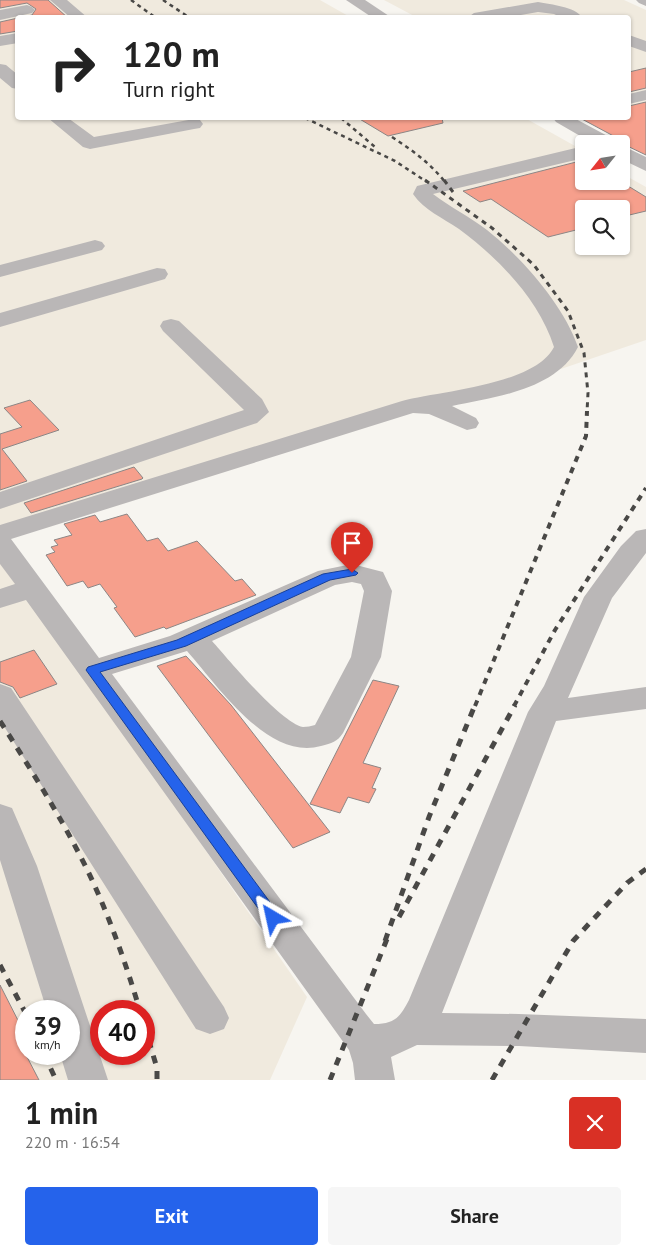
<!DOCTYPE html>
<html lang="en">
<head>
<meta charset="utf-8">
<style>
	:root { --surface:#fff; --page:#f6f6f6; --text:#222; --muted:#767676; --accent:#2563eb }
	body { margin:0; font-family:"PT Sans",sans-serif; background:var(--page); color:var(--text); height:100vh; display:flex; flex-direction:column; font-size:19px; white-space:nowrap }
	* { box-sizing:border-box; margin:0 }
	p { font-size:16px; color:var(--muted) }
	.icon { flex:none; width:28px; height:28px; fill:none; stroke:currentColor; stroke-width:2; stroke-linecap:round; stroke-linejoin:round }
	.map { position:relative; height:1080px; overflow:hidden }
	.panel { display:flex; flex-direction:column; background:var(--surface); flex:1 }
	.panel>* { flex:none }
	.top-card { position:absolute; left:15px; top:15px; width:616px; height:105px; border-radius:5px; box-shadow:0 1px 4px #0004; background:#fff; color:var(--text); overflow:hidden }
	.needle { width:32px; rotate:240deg }
	.fabs { position:absolute; left:575px; top:135px; display:grid; gap:10px }
	.fabs a { display:grid; place-items:center; width:55px; height:55px; border-radius:5px; background:var(--surface); box-shadow:0 1px 4px #0004; font-size:25px }
	.speed { position:absolute; left:15px; top:1000px; display:flex; gap:10px; font-size:25px; font-weight:700; text-align:center }
	.speed>* { display:grid; place-content:center; width:65px; height:65px; border-radius:50%; background:var(--surface); box-shadow:0 1px 4px #0004; line-height:1 }
	.speed small { font-size:12px; font-weight:400 }
	.speed .limit { border:8px solid #d22; background:#fff; color:#111 }
	.pin { position:absolute; display:grid; place-items:center; width:42px; height:42px; color:#fff; margin:-51px -21px; border-radius:50% 50% 50% 0; rotate:-45deg; box-shadow:0 0 5px #0007 }
	.pin .icon { rotate:45deg }
	.me { position:absolute; width:55px; margin:-28px; rotate:324deg; stroke-linejoin:round; filter:drop-shadow(0 0 4px #0008) }
	.turn { display:flex; align-items:center; gap:18px; height:105px; padding:0 25px; font-size:22px }
	.turn .icon { width:65px; height:65px; stroke-width:2.5 }
	.turn b { display:block; font-size:35px; line-height:42px }
	.round { display:grid; place-items:center; flex:none; width:52px; height:52px; border-radius:5px; background:var(--page) }
	.overview { display:flex; align-items:center; justify-content:space-between; height:85px; padding:0 25px }
	h1 { font-size:30px; font-weight:800; line-height:38px }
	.action { display:flex; gap:10px; margin-top:auto; padding:10px 25px }
	.action a { flex:1; height:58px; border-radius:5px; background:var(--accent); color:#fff; font-size:20px; font-weight:800; line-height:58px; text-align:center }
	.action a+a { background:var(--page); color:var(--text) }
	.map>svg:first-child { display:block }
	.built { fill:#f0eade; fill-rule:evenodd }
	.building { fill:#f69f8c; stroke:#8c8685 }
	.lines { fill:none; stroke-linecap:round; stroke-linejoin:round }
	.minor { fill:#bab7b7; fill-rule:evenodd }
	.rail-far3 { stroke:#494846; stroke-width:2.5; stroke-dasharray:4 4; stroke-linecap:butt }
	.rail-far2 { stroke:#494846; stroke-width:3; stroke-dasharray:5 5; stroke-linecap:butt }
	.rail-far1 { stroke:#494846; stroke-width:4; stroke-dasharray:6 6; stroke-linecap:butt }
	.rail { stroke:#494846; stroke-width:5; stroke-dasharray:8 8; stroke-linecap:butt }
	.route { fill:#2563eb; stroke:#184099 }
</style>
</head>
<body>
<div class="map">
<svg width="646" height="1080" viewBox="0 0 646 1080">
	<rect width="100%" height="100%" fill="#f7f5f0"/>
	<path class="built" d="M0,0H320L350,17L18,18V118H525L584,151V181H621V173L646,187V340L499,390L426,400L0,532ZM584,209H621V246H584Z
		M384,0H624L646,10V116L615,124L603,118H629V18L416,17Z
		M0,553L307,997L270,1080H0ZM26,1011H69V1054H26ZM101,1011H144V1054H101Z"/>
	<path class="building" d="M0,0H48L68,18H20L32,15L36,9L27,3L0,8Z
		M18,18V31L0,34V22Z
		M646,68V88L629,92V72Z
		M646,102V155L621,143V140L580,118H629V106Z
		M358,118H442L443,123L388,136Z
		M584,160V181H620L646,197V211L621,217V209H584V228L548,237L491,199L480,202L463,191Z
		M30,400L59,430L2,449L27,481L0,490V434L22,427L4,408Z
		M134,467L143,478L142,479L31,513L24,503Z
		M127,514L147,541L158,538L168,551L197,541L235,581L242,579L256,595L166,629L164,627L135,637L114,608L117,607L100,584L88,588L83,581L67,586L46,555L55,552L51,547L58,545L54,540L72,535L64,524L95,515L100,522Z
		M34,650L57,684L20,698L13,687L0,682V662Z
		M186,656L231,705L330,832L293,848L157,666Z
		M373,680L399,686L363,763L381,768L372,788L376,789L369,803L348,797L340,813L310,804Z
		M0,985L26,1036V1055L39,1080H0Z"/>
	<g class="lines">
		<path class="minor" d="M50,0H67L88,18H71Z
			M346,0H365L392,18H373Z
			M636,0H646V6L639,3Z
			M538,2C552,5 574,6 583,18H562L554,14L538,12L504,18H467L474,13Z
			M27,5L32,7L35,10L32,13L0,20V10Z
			M18,33V43L0,46V36Z
			M629,35L646,41V52L629,46Z
			M0,64L6,65L18,75V89L12,88L0,78Z
			M646,90V100L629,104V94Z
			M48,118H68L94,137L194,119L200,120L203,124L200,128L194,129L90,149L83,147Z
			M553,118H574L615,140L617,144H594L556,122Z
			M621,145L646,157V171L621,159Z
			M584,146V158L433,194C450,207 470,217 487,230C522,258 563,304 578,347C556,390 495,397 452,406L476,418L479,423L476,428L467,430L429,414L413,413L11,539L99,658L170,636L318,571L352,564L383,572L392,591L381,657L343,733C337,742 332,743 321,746C268,761 218,686 187,651L112,674L366,1014L374,1024C395,1024 400,1017 409,1000L528,712L544,686L584,597L621,546L636,531L646,529V553L612,598L568,698L646,687V709L556,721L442,1013L519,1014L646,1019V1053L519,1046L417,1045L391,1057L395,1080H355L353,1063L349,1050L26,600L0,608V589L15,584L0,564V525L402,401C440,391 535,385 554,347C539,299 498,258 459,229C443,218 424,210 413,194L417,186ZM352,582L361,584L364,591L351,657L315,725C311,726 307,727 303,727C280,722 229,660 212,641L335,585Z
			M95,240L102,242L105,246L102,250L0,277V265Z
			M157,268L165,269L168,274L165,279L0,327V313Z
			M171,319L179,321L262,399L269,412L257,423L0,509V492L244,410L163,331L160,326L163,321Z
			M0,684L11,688L224,1007L229,1018L224,1029L210,1034L196,1029L0,720Z
			M0,804L12,808L37,866L108,1080H68L60,1054H69V1011H47L0,860Z"/>
		<path class="rail-far3" d="M131,0L156,18
			M163,0L190,18
			M305,118L395,161L427,182
			M341,118L375,147
			M392,137C412,150 430,163 445,182"/>
		<path class="rail-far2" d="M425,180L492,228L534,265L568,311L584,353L588,393L587,412
			M444,180L456,196"/>
		<path class="rail-far1" d="M475,706L586,436L587,411
			M514,706L555,630L646,488"/>
		<path class="rail" d="M0,721C33,773 67,826 93,882C112,924 127,967 140,1011
			M399,917L515,705
			M385,941L429,817L475,705
			M0,965L26,1014
			M144,1025L157,1068V1080
			M44,1054L56,1080
			M330,1080L389,934
			M492,1080L573,941L627,883L646,869"/>
	</g>
	<path class="route" d="M352,569L358,573L356,575L330,580L186,646L100,672L278,913L280,918L278,922L273,924L268,922L86,670L88,667L177,640L323,574Z"/>
</svg>
<div class="fabs">
<a><svg class="needle" viewBox="-14 -14 28 28"><path d="M0-13l5 13h-10z" fill="#e53935"/><path d="M0 13l5-13h-10z" fill="#767676"/></svg></a>
<a><svg class="icon" aria-label="search" viewBox="0 0 24 24"><circle cx="10" cy="10" r="6"/><path d="M15 15l6 6"/></svg></a>
</div>
<div class="speed"><div>39<small>km/h</small></div><div class="limit">40</div></div>
<div class="pin" style="left:352px;top:573px;background:#d93025"><svg class="icon" aria-label="arrive" viewBox="0 0 24 24"><path d="M6 21V4h12l-3 4 3 4H6"/></svg></div>
<svg class="me" style="left:273px;top:918px" viewBox="-20 -20 40 40"><path d="M0-17L14 15 0 8-14 15z" fill="#2563eb" stroke="#fff" stroke-width="4"/></svg>
<div class="top-card">
<div class="turn"><svg class="icon" aria-label="right" viewBox="0 0 24 24"><path d="M7 20v-9h11M14 6l5 5-5 5"/></svg><div><b>120 m</b>Turn right</div></div>
</div>
</div>
<section class="panel">
<div class="overview"><div><h1>1 min</h1><p>220 m · 16:54</p></div><a class="round" style="background:#d93025;color:#fff"><svg class="icon" aria-label="close" viewBox="0 0 24 24"><path d="M6 6l12 12M18 6L6 18"/></svg></a></div>
<div class="action"><a>Exit</a><a>Share</a></div>
</section>
</body>
</html>
